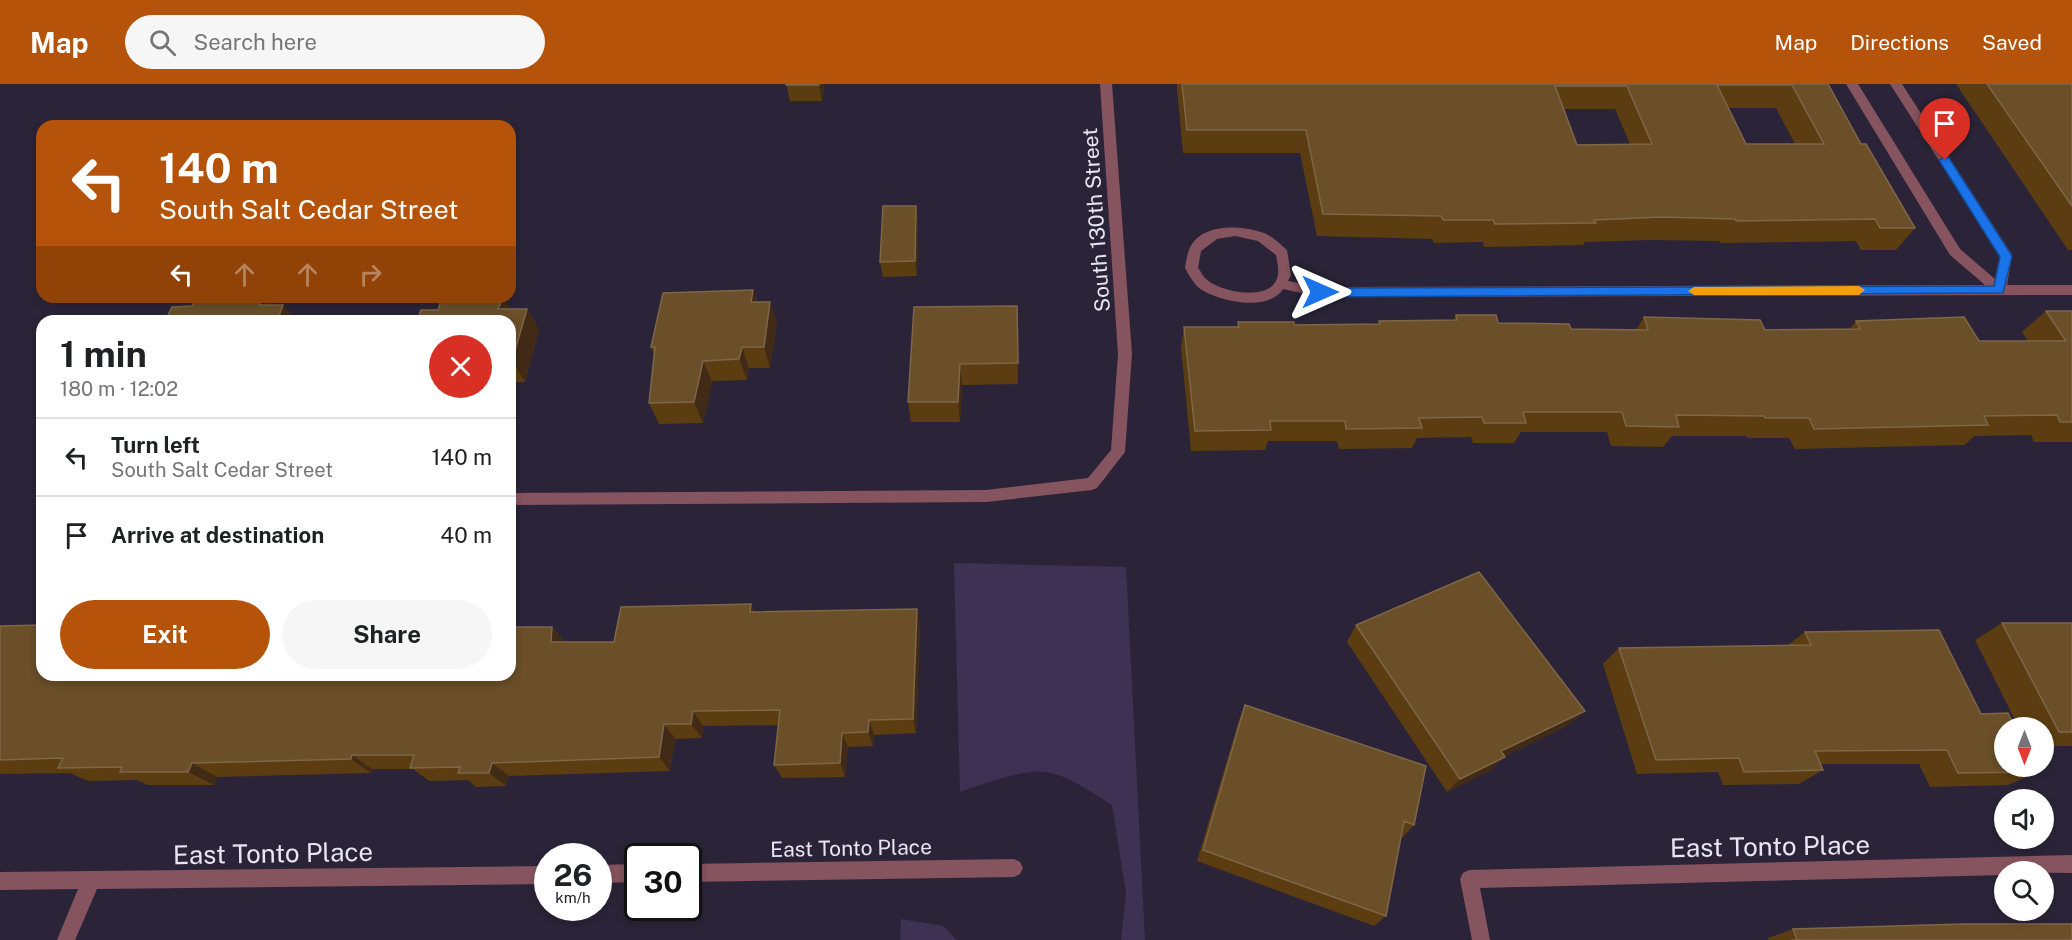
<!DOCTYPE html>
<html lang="en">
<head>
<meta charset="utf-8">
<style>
	:root { --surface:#fff; --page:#f6f6f6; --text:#202124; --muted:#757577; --line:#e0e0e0; --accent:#b45309 }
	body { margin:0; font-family:"Public Sans",sans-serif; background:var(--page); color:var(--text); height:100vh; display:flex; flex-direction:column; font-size:22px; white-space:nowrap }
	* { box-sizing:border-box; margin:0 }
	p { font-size:20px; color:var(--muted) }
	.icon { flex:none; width:33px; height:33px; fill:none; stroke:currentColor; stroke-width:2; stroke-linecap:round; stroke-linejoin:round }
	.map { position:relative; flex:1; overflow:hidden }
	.drawer { position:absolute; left:36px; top:231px; width:480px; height:366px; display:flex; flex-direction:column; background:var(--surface); border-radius:18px; box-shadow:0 3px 9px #0003 }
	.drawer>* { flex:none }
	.hud { position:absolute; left:36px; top:36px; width:480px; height:183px; border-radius:18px; box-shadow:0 3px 9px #0003; background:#b45309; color:#fff; overflow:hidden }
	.needle { width:39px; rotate:180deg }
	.tools { position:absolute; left:1994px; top:633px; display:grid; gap:12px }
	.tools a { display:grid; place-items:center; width:60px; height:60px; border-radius:50%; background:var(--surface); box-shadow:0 3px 9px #0003; font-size:30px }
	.speed { position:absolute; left:534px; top:759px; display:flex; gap:12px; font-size:30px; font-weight:700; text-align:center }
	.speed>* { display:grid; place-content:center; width:78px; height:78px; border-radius:50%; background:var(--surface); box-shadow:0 3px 9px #0003; line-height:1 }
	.speed small { font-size:15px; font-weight:400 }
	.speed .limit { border:3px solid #111; border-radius:9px; background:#fff; color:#111 }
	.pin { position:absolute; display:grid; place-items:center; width:51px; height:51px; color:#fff; margin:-62px -26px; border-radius:50% 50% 50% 0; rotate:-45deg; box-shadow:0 0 6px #0007 }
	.pin .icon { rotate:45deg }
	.me { position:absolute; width:66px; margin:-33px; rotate:90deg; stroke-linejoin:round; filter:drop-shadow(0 0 4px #0008) }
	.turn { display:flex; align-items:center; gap:21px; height:126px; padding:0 24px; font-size:27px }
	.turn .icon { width:78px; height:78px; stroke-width:2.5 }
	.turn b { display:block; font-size:42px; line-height:51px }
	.lanes { display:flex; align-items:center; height:57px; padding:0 24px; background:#0003; justify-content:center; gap:30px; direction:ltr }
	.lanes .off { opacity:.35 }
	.round { display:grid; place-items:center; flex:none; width:63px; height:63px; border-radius:32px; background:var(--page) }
	.headline { display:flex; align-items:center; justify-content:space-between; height:102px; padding:0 24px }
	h1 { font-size:36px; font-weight:700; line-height:45px }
	.action { display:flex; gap:12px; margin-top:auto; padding:12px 24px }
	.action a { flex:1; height:69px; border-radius:36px; background:var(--accent); color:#fff; font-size:24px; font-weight:700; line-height:69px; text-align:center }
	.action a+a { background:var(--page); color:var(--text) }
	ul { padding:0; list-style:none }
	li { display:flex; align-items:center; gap:18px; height:78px; padding:0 24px; border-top:2px solid var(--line) }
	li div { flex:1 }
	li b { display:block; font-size:22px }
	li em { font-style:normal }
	header { display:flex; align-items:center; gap:36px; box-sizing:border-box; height:84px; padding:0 30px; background:var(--accent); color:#fff }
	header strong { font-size:28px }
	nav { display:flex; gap:33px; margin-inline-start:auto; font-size:21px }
	.search { width:420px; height:54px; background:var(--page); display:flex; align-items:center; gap:15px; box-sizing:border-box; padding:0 21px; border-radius:33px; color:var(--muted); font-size:22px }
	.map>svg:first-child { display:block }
	.green { fill:#3d3253 }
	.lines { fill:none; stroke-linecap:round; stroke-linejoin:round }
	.service { fill:#86545f; fill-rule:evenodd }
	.minor { fill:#86545f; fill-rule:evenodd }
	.wall { fill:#5b3d11; fill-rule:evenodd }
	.shaded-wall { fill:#412b16 }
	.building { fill:#6a4f29; stroke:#7e6649; stroke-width:1.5; fill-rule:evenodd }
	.route { fill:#1a73e8; stroke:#114b97; stroke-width:1.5 }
	.slow { fill:#f59e0b }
	.labels { text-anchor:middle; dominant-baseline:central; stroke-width:5; stroke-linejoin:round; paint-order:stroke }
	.street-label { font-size:21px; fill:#e9e5f3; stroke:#2b2438 }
	.near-street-label { font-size:26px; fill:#e9e5f3; stroke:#2b2438 }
</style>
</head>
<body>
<header>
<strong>Map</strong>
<div class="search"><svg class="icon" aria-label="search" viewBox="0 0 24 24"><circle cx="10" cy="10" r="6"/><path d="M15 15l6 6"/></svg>Search here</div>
<nav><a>Map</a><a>Directions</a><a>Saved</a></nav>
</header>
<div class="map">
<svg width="2072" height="856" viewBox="0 0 2072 856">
	<rect width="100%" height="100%" fill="#2b2438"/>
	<path class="green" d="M954,479L1126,483L1145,856H1121L1126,809L1112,721C1091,708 1070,692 1046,688C1025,684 980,701 960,708Z
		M901,835L943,842L957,856H900Z"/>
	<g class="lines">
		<path class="service" d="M1125,265L1132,270L1125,368L1097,404L1092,406L986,418L510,421V409L986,406L1088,394L1111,366L1118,270Z"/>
		<path class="minor" d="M1100,0H1112L1132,270L1125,275L1118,270Z
			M1846,0H1858L1960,165L1995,195L2000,172L1890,0H1902L2011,169L2012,172L2007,201H2072V211L1320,213L1283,205C1268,229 1217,217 1199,204C1193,199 1189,191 1185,184C1186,178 1187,171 1189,166C1200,138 1242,141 1264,149C1272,152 1280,160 1287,166L1291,191L1288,197L1320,203L1985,201L1950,171ZM1235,152L1258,157L1276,171C1277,177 1279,184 1278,190C1275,219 1221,209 1206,195C1203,193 1201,187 1198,184L1201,167L1217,155Z
			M2072,771V789L2004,788V791L1480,804L1490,856H1472L1460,795L1463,789L1469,786Z
			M1014,775L1020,778L1023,784L1020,790L1014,793L688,798V780Z
			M638,780V798L598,799V781Z
			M548,782V800L97,805L75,856H57L78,805L0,806V788Z"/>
	</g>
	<path class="wall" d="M786,0H825L822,17H790Z
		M1177,0H1828L1861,60L1915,144L1896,166H1861L1856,157L1721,159L1720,157L1649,156L1585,158L1583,161L1484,163L1483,158L1434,159L1432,155L1317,152L1300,69H1183L1177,4ZM1728,24H1776L1795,60H1746ZM1564,25H1615L1630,60L1577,61Z
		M1956,0H2072V166H2068Z
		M916,122L918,137L917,192L883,193L880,178Z
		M753,206L757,218L777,239L770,284H749L747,296L712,297L703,339L659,340L649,319L654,271L651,263Z
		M503,213L510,225H527L539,246L525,298H510V237L438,226Z
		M1017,222L1018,300L962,301L960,338H911L908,318Z
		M2046,227H2072V358H2034L2031,351L1975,352L1964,361L1795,365L1789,354H1747L1746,352H1672L1663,363L1611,362L1607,348H1521L1514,359H1473L1471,353L1417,354L1412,364L1339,365L1337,357H1268L1265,366L1191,367L1181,264L1184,243H1237L1238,238L1294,241L1378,240L1379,237L1453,236L1456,231L1498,239L1571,245L1636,246L1644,233L1765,246L1850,245L1856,237L1979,257H2028L2022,248Z
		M751,520L755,528L920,542L916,649L874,651L873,662L848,663L845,693L782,694L774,681L778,641L703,642L702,654L675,655L670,687L509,692L506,702L476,703L468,696L429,697L413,685H372L371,689L217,693L214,701H148L137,696L88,697L70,689L0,690V542L42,591L552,543L565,558H614Z
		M2002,539H2072V662H2043V644H2019L1975,556Z
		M1356,541L1585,627L1568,641L1505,672L1491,686L1447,708L1347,558Z
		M1805,548L1981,630L2038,688L2008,701L1930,703L1919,680H1821L1823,686L1799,700L1723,701L1718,688L1637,690L1603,580L1619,564L1788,561Z
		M1245,621L1414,741L1403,753H1401L1386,832L1374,842L1197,777L1239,636Z
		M1793,845L2072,856H1769L1768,854Z"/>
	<path class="shaded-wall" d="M819,0H825L822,17L819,1Z
		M916,122L918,137L917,192L915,177Z
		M753,206L760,228L751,218Z
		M262,213H266L280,230L283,221L297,237H273L259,221Z
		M503,213L515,234L498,225Z
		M770,218L777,239L770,284L764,263Z
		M527,225L539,246L525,298L512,277Z
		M742,263L749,284L747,296L739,275Z
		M703,277L712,297L703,339L694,318Z
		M960,280L962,301L960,338L958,318Z
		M751,520L759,537L750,528Z
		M917,525L920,542L916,649L913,635Z
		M552,543L566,559L551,558Z
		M693,627L703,642L702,654L691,640Z
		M1585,627L1568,641L1487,681L1501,667Z
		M869,636L874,651L873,662L868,648Z
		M664,640L675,655L670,687L659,673Z
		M842,649L848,663L845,693L840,679Z
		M352,671L372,685L371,689L351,675Z
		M1505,673L1491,686L1447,708L1460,695Z
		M192,679L217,693L214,701L188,688Z
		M492,679L509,692L506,702L489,689Z"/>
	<path class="building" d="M786,0H819V1H786Z
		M1182,0H1828L1861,60H1866L1915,144H1880L1875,135L1736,137L1735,135L1662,133L1594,136L1596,139L1495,140L1493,136H1443L1441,132L1323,130L1306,46H1187ZM1717,1H1792L1824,60H1746ZM1555,2H1627L1652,60L1577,61Z
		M1987,0H2072V122Z
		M883,122H916L915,177L880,178Z
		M753,206L751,218H770L764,263H742L739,275L703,277L694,318L649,319L655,263H651L663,209Z
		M196,213H262L259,221H283L277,237H165L172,223L192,222Z
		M502,213H503L498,225H527L512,277H510V237H417L421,226H438L442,214Z
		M1017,222L1018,279L960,280L958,318H908L914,223Z
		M2046,227H2072V338H2060L2057,331L1984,332L1988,341L1814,345L1809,334H1765L1764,332L1676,331L1679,343L1626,342L1622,328H1523L1526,339H1484L1482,333L1419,334L1422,344L1346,345L1345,337H1270L1271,346L1195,347L1184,243H1239L1238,238H1294V241L1380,240L1379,237L1457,236L1456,231H1496L1498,239L1569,240L1571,245L1648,246L1644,233L1760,236L1765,246L1860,245L1856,237L1964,233L1979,257H2066Z
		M1479,488L1585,627L1501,667L1505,673L1460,695L1356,541Z
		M751,520L750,528L917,525L913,635L869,636L868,648L842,649L840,679L774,681L780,626L693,627L691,640H664L659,673L492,679L489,689H458L460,683L410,684L414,671H352L351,675L192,679L188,688H120L122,683L58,684L63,674L0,676V542L42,541V591H510V543H552L551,558H614L621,523Z
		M2002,539H2072V648H2059Z
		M1939,546L1981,630L2008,629L2015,644H2004V682H2035L2038,688L1958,689L1947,666L1815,667L1823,686L1744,688L1739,674L1656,676L1619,564L1811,561L1805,548Z
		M1245,621L1426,682L1414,741L1404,737L1386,832L1203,766Z
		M1963,840H2072V856H1791H1797L1793,845Z"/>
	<path class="route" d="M1945,73L1949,74L2012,172L2003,209L1320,213L1314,208L1320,204L1994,202L2000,173L1939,76Z"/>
	<path class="slow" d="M1859,202L1865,206L1859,211H1694L1688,207L1694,203Z"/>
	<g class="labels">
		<g class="street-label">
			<text transform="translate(1096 136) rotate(-94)">South 130th Street</text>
			<text transform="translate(851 764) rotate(-1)">East Tonto Place</text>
		</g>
		<g class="near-street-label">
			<text transform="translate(1770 762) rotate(-1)">East Tonto Place</text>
			<text transform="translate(273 769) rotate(-1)">East Tonto Place</text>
		</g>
	</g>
</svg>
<div class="tools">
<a><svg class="needle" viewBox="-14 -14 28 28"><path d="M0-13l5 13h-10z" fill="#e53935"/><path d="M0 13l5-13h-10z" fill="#757577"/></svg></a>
<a><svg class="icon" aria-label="sound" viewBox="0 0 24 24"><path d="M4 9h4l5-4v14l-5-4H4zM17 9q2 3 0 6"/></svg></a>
<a><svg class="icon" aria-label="search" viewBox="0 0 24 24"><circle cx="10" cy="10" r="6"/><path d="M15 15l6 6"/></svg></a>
</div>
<div class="speed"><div>26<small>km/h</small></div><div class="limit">30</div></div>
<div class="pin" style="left:1945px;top:76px;background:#d93025"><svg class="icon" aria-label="arrive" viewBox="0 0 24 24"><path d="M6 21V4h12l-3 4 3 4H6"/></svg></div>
<svg class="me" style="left:1320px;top:208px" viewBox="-20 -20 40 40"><path d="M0-17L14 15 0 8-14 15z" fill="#1a73e8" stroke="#fff" stroke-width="4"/></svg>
<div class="hud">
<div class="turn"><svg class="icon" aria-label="left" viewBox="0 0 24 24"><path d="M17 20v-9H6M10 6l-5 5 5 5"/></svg><div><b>140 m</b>South Salt Cedar Street</div></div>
<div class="lanes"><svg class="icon" aria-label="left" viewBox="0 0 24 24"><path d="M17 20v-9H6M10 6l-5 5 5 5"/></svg><svg class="icon off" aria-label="ahead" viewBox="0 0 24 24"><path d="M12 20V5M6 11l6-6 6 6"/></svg><svg class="icon off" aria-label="ahead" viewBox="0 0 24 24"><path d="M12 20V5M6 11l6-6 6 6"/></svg><svg class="icon off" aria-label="right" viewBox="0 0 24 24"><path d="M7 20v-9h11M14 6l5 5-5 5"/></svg></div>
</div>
<section class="drawer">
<div class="headline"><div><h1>1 min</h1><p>180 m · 12:02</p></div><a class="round" style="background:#d93025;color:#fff"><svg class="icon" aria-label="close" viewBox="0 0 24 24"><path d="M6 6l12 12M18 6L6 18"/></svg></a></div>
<ul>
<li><svg class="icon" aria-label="left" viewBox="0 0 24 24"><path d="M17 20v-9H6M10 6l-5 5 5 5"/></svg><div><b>Turn left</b><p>South Salt Cedar Street</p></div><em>140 m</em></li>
<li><svg class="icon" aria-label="arrive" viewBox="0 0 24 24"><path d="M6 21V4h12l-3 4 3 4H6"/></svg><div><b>Arrive at destination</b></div><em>40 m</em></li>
</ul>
<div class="action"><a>Exit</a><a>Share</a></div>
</section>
</div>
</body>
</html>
